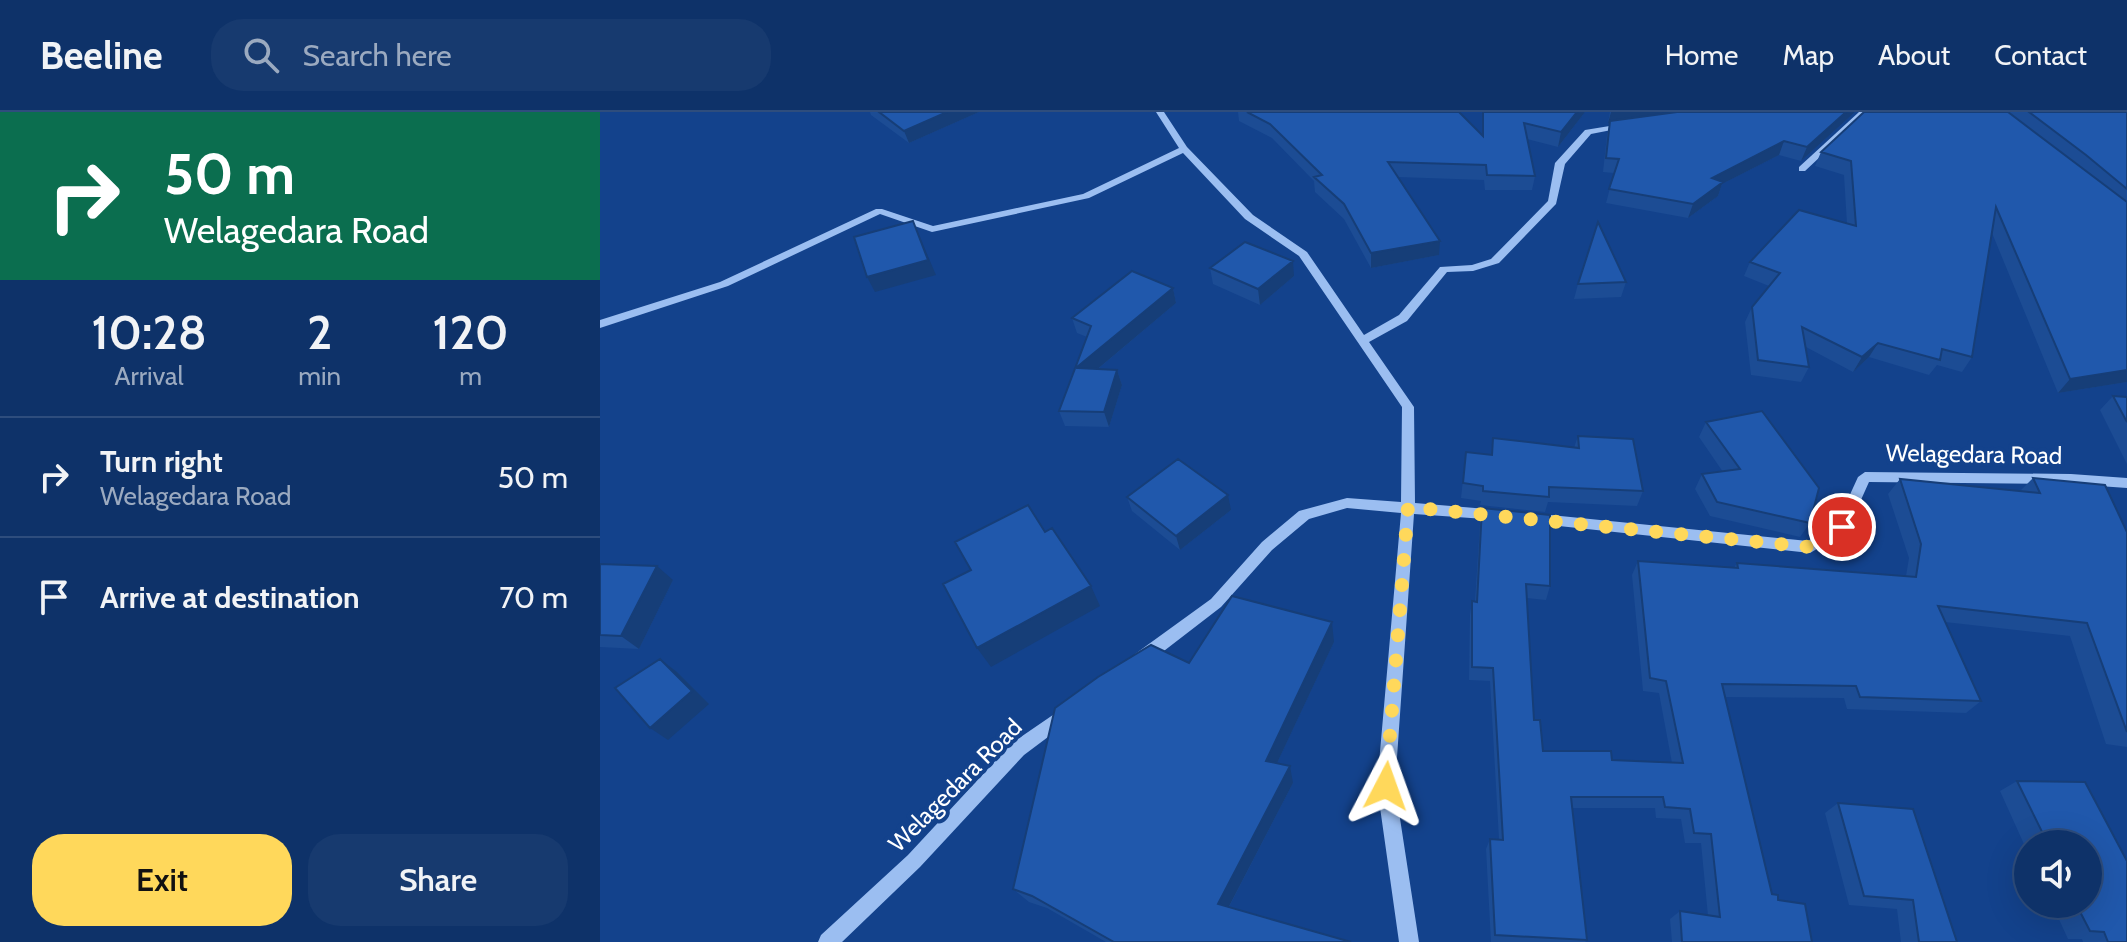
<!DOCTYPE html>
<html lang="en">
<head>
<meta charset="utf-8">
<style>
	:root { --surface:#0e3269; --page:#173a6f; --text:#f1f3f6; --muted:#9baac0; --line:#2e4d7d; --accent:#ffd85b }
	body { margin:0; font-family:Cabin,sans-serif; background:var(--page); color:var(--text); height:100vh; display:flex; flex-direction:column; font-size:30px; white-space:nowrap }
	* { box-sizing:border-box; margin:0 }
	p { font-size:26px; color:var(--muted) }
	.icon { flex:none; width:44px; height:44px; fill:none; stroke:currentColor; stroke-width:2; stroke-linecap:round; stroke-linejoin:round }
	.map { position:relative; flex:1; overflow:hidden }
	.sheet { display:flex; flex-direction:column; background:var(--surface); width:600px }
	.sheet>* { flex:none }
	.banner { background:#0b6e4f; color:#fff; overflow:hidden }
	.fabs { position:absolute; left:1414px; top:718px; display:grid; gap:16px }
	.fabs a { display:grid; place-items:center; width:88px; height:88px; border-radius:50%; background:var(--surface); box-shadow:0 8px 32px #0002,0 0 0 2px var(--line); font-size:40px }
	.pin { position:absolute; display:grid; place-items:center; width:68px; height:68px; color:#fff; margin:-34px; border:4px solid #fff; border-radius:50%; box-shadow:0 2px 8px #0007 }
	.me { position:absolute; width:88px; margin:-44px; rotate:4deg; stroke-linejoin:round; filter:drop-shadow(0 0 6px #0008) }
	.turn { display:flex; align-items:center; gap:28px; height:168px; padding:0 32px; font-size:36px }
	.turn .icon { width:104px; height:104px; stroke-width:2.5 }
	.turn b { display:block; font-size:56px; line-height:68px }
	.eta { display:flex; justify-content:space-evenly; align-items:center; height:136px; text-align:center }
	.eta b { font-size:48px; font-weight:600; line-height:56px }
	.button { display:flex; gap:16px; margin-top:auto; padding:16px 32px }
	.button a { flex:1; height:92px; border-radius:32px; background:var(--accent); color:#111; font-size:32px; font-weight:600; line-height:92px; text-align:center }
	.button a+a { background:var(--page); color:var(--text) }
	ul { padding:0; list-style:none }
	li { display:flex; align-items:center; gap:24px; height:120px; padding:0 32px; border-top:2px solid var(--line) }
	li div { flex:1 }
	li b { display:block; font-size:30px }
	li em { font-style:normal }
	header { display:flex; align-items:center; gap:48px; box-sizing:border-box; height:112px; padding:0 40px; background:var(--surface); border-bottom:2px solid var(--line) }
	header strong { font-size:38px }
	nav { display:flex; gap:44px; margin-inline-start:auto; font-size:28px }
	.search { width:560px; height:72px; background:var(--page); display:flex; align-items:center; gap:20px; box-sizing:border-box; padding:0 28px; border-radius:32px; color:var(--muted); font-size:30px }
	main { display:flex; flex:1; min-height:0 }
	.map>svg:first-child { display:block }
	.lines { fill:none; stroke-linecap:round; stroke-linejoin:round }
	.minor { fill:#9bbef1; fill-rule:evenodd }
	.wall { fill:#1c4c94 }
	.shaded-wall { fill:#163e78 }
	.building { fill:#2058ac; stroke:#163e78; stroke-width:2 }
	.route { stroke:#ffd85b; stroke-width:14; stroke-dasharray:0 25.2 }
	.labels { text-anchor:middle; dominant-baseline:central; stroke-width:8; stroke-linejoin:round; paint-order:stroke }
	.street-label { font-size:24px; fill:#fff; stroke:#13428c }
</style>
</head>
<body>
<header>
<strong>Beeline</strong>
<div class="search"><svg class="icon" aria-label="search" viewBox="0 0 24 24"><circle cx="10" cy="10" r="6"/><path d="M15 15l6 6"/></svg>Search here</div>
<nav><a>Home</a><a>Map</a><a>About</a><a>Contact</a></nav>
</header>
<main>
<section class="sheet">
<div class="banner">
<div class="turn"><svg class="icon" aria-label="right" viewBox="0 0 24 24"><path d="M7 20v-9h11M14 6l5 5-5 5"/></svg><div><b>50 m</b>Welagedara Road</div></div>
</div>
<div class="eta">
<div><b>10:28</b><p>Arrival</p></div>
<div><b>2</b><p>min</p></div>
<div><b>120</b><p>m</p></div>
</div>
<ul>
<li><svg class="icon" aria-label="right" viewBox="0 0 24 24"><path d="M7 20v-9h11M14 6l5 5-5 5"/></svg><div><b>Turn right</b><p>Welagedara Road</p></div><em>50 m</em></li>
<li><svg class="icon" aria-label="arrive" viewBox="0 0 24 24"><path d="M6 21V4h12l-3 4 3 4H6"/></svg><div><b>Arrive at destination</b></div><em>70 m</em></li>
</ul>
<div class="button"><a>Exit</a><a>Share</a></div>
</section>
<div class="map">
<svg width="1527" height="830" viewBox="0 0 1527 830">
	<rect width="100%" height="100%" fill="#13428c"/>
	<g class="lines">
		<path class="minor" d="M556,0H564L587,35L653,103L707,140L764,223L799,203L840,155L872,153L891,147L948,89L955,51L985,18L1028,11L1032,14L991,22L965,52L956,92L899,151L873,159L847,160L807,209L769,230L814,295L815,391L899,398L904,399L906,403L904,407L899,408L814,402L795,674L819,830H799L777,674L801,401L747,396L709,407L672,438L621,495L547,552L541,554L535,552L533,547L535,542L611,487L662,430L699,399L747,386L801,390L802,295L699,144L645,107L583,41L489,86L332,120L280,102L128,174L0,216V208L120,170L276,97H282L333,114L483,82L579,36Z
			M1259,0H1268L1205,59H1199V55Z
			M1265,360L1471,362L1527,366V376L1471,372L1269,370L1247,419L1210,441L931,411L926,410L924,406L926,402L931,401L1208,429L1237,411L1258,365Z
			M466,594L472,597L474,602L472,607L424,643L320,755L242,830H218L221,823L308,743L412,631Z"/>
	</g>
	<path class="wall" d="M270,0H379L309,31L271,3Z
		M638,0H859L882,23V0H985L958,35L927,27L935,64L932,78H885L884,68L798,65L839,143L771,156L744,107L715,80L714,69L672,26L639,9Z
		M1010,0H1255L1201,49L1179,43L1122,72L1118,84L1088,106L1006,91L1014,61L1003,60L1007,23L1010,11H1008Z
		M1264,0H1527V270L1458,281L1392,121L1372,245L1362,260L1337,253L1329,263L1269,245L1253,260L1206,235L1209,255L1201,270L1151,263L1145,210L1152,195L1169,174L1144,164L1150,150L1247,112L1244,63L1215,54L1221,40Z
		M610,156L694,164L660,193L613,172Z
		M1026,170L1021,185L974,187L978,172Z
		M573,176L576,191L498,257L517,258L522,273L509,315L465,314L459,299L487,225L477,221L472,206Z
		M1513,284L1527,285V352L1500,298Z
		M1106,310L1210,411L1200,425L1110,404L1095,377L1102,362L1123,360L1099,325Z
		M978,324L1043,379L1037,394L948,390L945,400L880,393L881,389L861,386L866,340L891,343L893,326L974,336Z
		M1433,366L1527,420V635L1506,632L1470,524L1345,510L1381,589L1366,601L1247,597L1244,586L1125,585L1172,782L1178,788L1212,830H1072L1070,807L1080,799L1108,804L1101,731H1085L1081,707L1056,706L1055,696H972L987,828L985,830H891L886,737L890,727H899L890,569L869,568L870,503L872,489L875,490L880,411L882,396L950,474L946,488L927,486L934,608L943,639L1012,648L1072,651L1059,581L1043,579L1032,463L1038,449L1134,456L1137,451L1306,464L1309,446L1288,382L1300,367L1420,379Z
		M527,385L631,398L580,438L532,399Z
		M0,452L73,468L39,537L0,535Z
		M734,530L677,651L693,671L629,795L751,830H506L447,796L429,790L413,777L589,551Z
		M1417,669L1485,670L1527,749V830H1483L1482,827H1468L1452,792H1488V732H1428V741L1400,679Z
		M1238,691L1357,830H1301L1297,797L1249,793L1225,701Z"/>
	<path class="shaded-wall" d="M347,0H379L309,31L304,19Z
		M977,0H985L958,35L961,20Z
		M1011,0H1086L1008,11Z
		M1246,0H1255L1201,49L1207,35Z
		M1184,29L1179,43L1122,72L1118,84L1088,106L1093,92L1112,66Z
		M313,109L336,163L275,180L267,165Z
		M840,129L839,143L771,156V141Z
		M693,149L694,164L660,193L658,177Z
		M573,176L576,191L481,271L476,256Z
		M1278,231L1269,245L1253,260L1262,245Z
		M517,258L522,273L509,315L504,300Z
		M1527,258V270L1458,281L1470,267Z
		M628,383L631,398L580,438L576,424Z
		M57,454L73,468L39,537L21,524Z
		M491,474L500,494L391,555L377,536Z
		M732,510L734,530L670,666L666,649Z
		M60,547L77,560L109,592L68,628L50,616Z
		M690,654L693,671L624,804L618,792Z"/>
	<path class="building" d="M279,0H347L304,19Z
		M647,0H859L883,24V0H977L961,20L924,11L935,64L887,63L886,53L788,50L840,129L771,141L744,92L714,65L722,63L670,12Z
		M1077,0H1246L1207,35L1184,29L1112,66L1123,70L1093,92L1009,77L1019,47L1006,46L1010,9Z
		M1264,0H1408L1527,90V258L1470,267L1396,95L1372,245L1342,237L1340,248L1278,231L1262,245L1202,215L1209,255L1158,248L1152,195L1180,161L1150,150L1199,98L1256,114L1251,49L1221,40Z
		M1429,0H1527V77L1486,43Z
		M313,109L328,148L267,165L254,125Z
		M998,110L1026,170L978,172Z
		M645,130L693,149L658,177L610,156Z
		M532,159L573,176L476,256L517,258L504,300L459,299L491,214L472,206Z
		M1513,284L1527,285V310Z
		M1162,299L1219,376L1210,411L1117,390L1102,362L1140,357L1106,310Z
		M978,324L1033,327L1043,379L949,375V385L883,379V374L863,371L866,340L892,343L893,326L979,336Z
		M578,347L628,383L576,424L527,385Z
		M1433,366L1505,373L1527,420V620L1487,511L1338,494L1381,589L1260,585L1256,574L1122,572L1172,782L1178,783V788L1205,792L1212,830H1082L1080,799L1120,805L1111,722L1094,721L1090,697L1065,695L1063,685H971L987,828L895,823L890,727L903,728L893,556L872,555V489L877,490L882,396L950,403V474L926,472L934,608H940L943,639H1011L1012,648L1083,651L1066,569L1050,566L1038,449L1138,456L1137,451L1316,465L1321,432L1300,367L1440,381Z
		M428,393L445,420L452,416L491,474L377,536L343,472L371,458L355,430Z
		M0,452L57,454L21,524L0,523Z
		M632,484L732,510L666,649L690,654L618,792L751,830H514L432,784L413,777L455,596L498,565L551,533L589,551Z
		M60,547L92,579L50,616L15,576Z
		M1417,669L1485,670L1527,749V830H1508L1504,820L1490,819L1476,792H1488V732H1448Z
		M1238,691L1313,697L1357,830H1319L1313,788L1264,784Z"/>
	<g class="lines">
		<path class="route" d="M786,674L808,395L1210,435L1242,415"/>
	</g>
	<g class="labels">
		<g class="street-label">
			<text transform="translate(1374 342) rotate(1)">Welagedara Road</text>
			<text transform="translate(355 673) rotate(-45)">Welagedara Road</text>
		</g>
	</g>
</svg>
<div class="fabs">
<a><svg class="icon" aria-label="sound" viewBox="0 0 24 24"><path d="M4 9h4l5-4v14l-5-4H4zM17 9q2 3 0 6"/></svg></a>
</div>
<div class="pin" style="left:1242px;top:415px;background:#d93025"><svg class="icon" aria-label="arrive" viewBox="0 0 24 24"><path d="M6 21V4h12l-3 4 3 4H6"/></svg></div>
<svg class="me" style="left:786px;top:674px" viewBox="-20 -20 40 40"><path d="M0-17L14 15 0 8-14 15z" fill="#ffd85b" stroke="#fff" stroke-width="4"/></svg>
</div>
</main>
</body>
</html>
